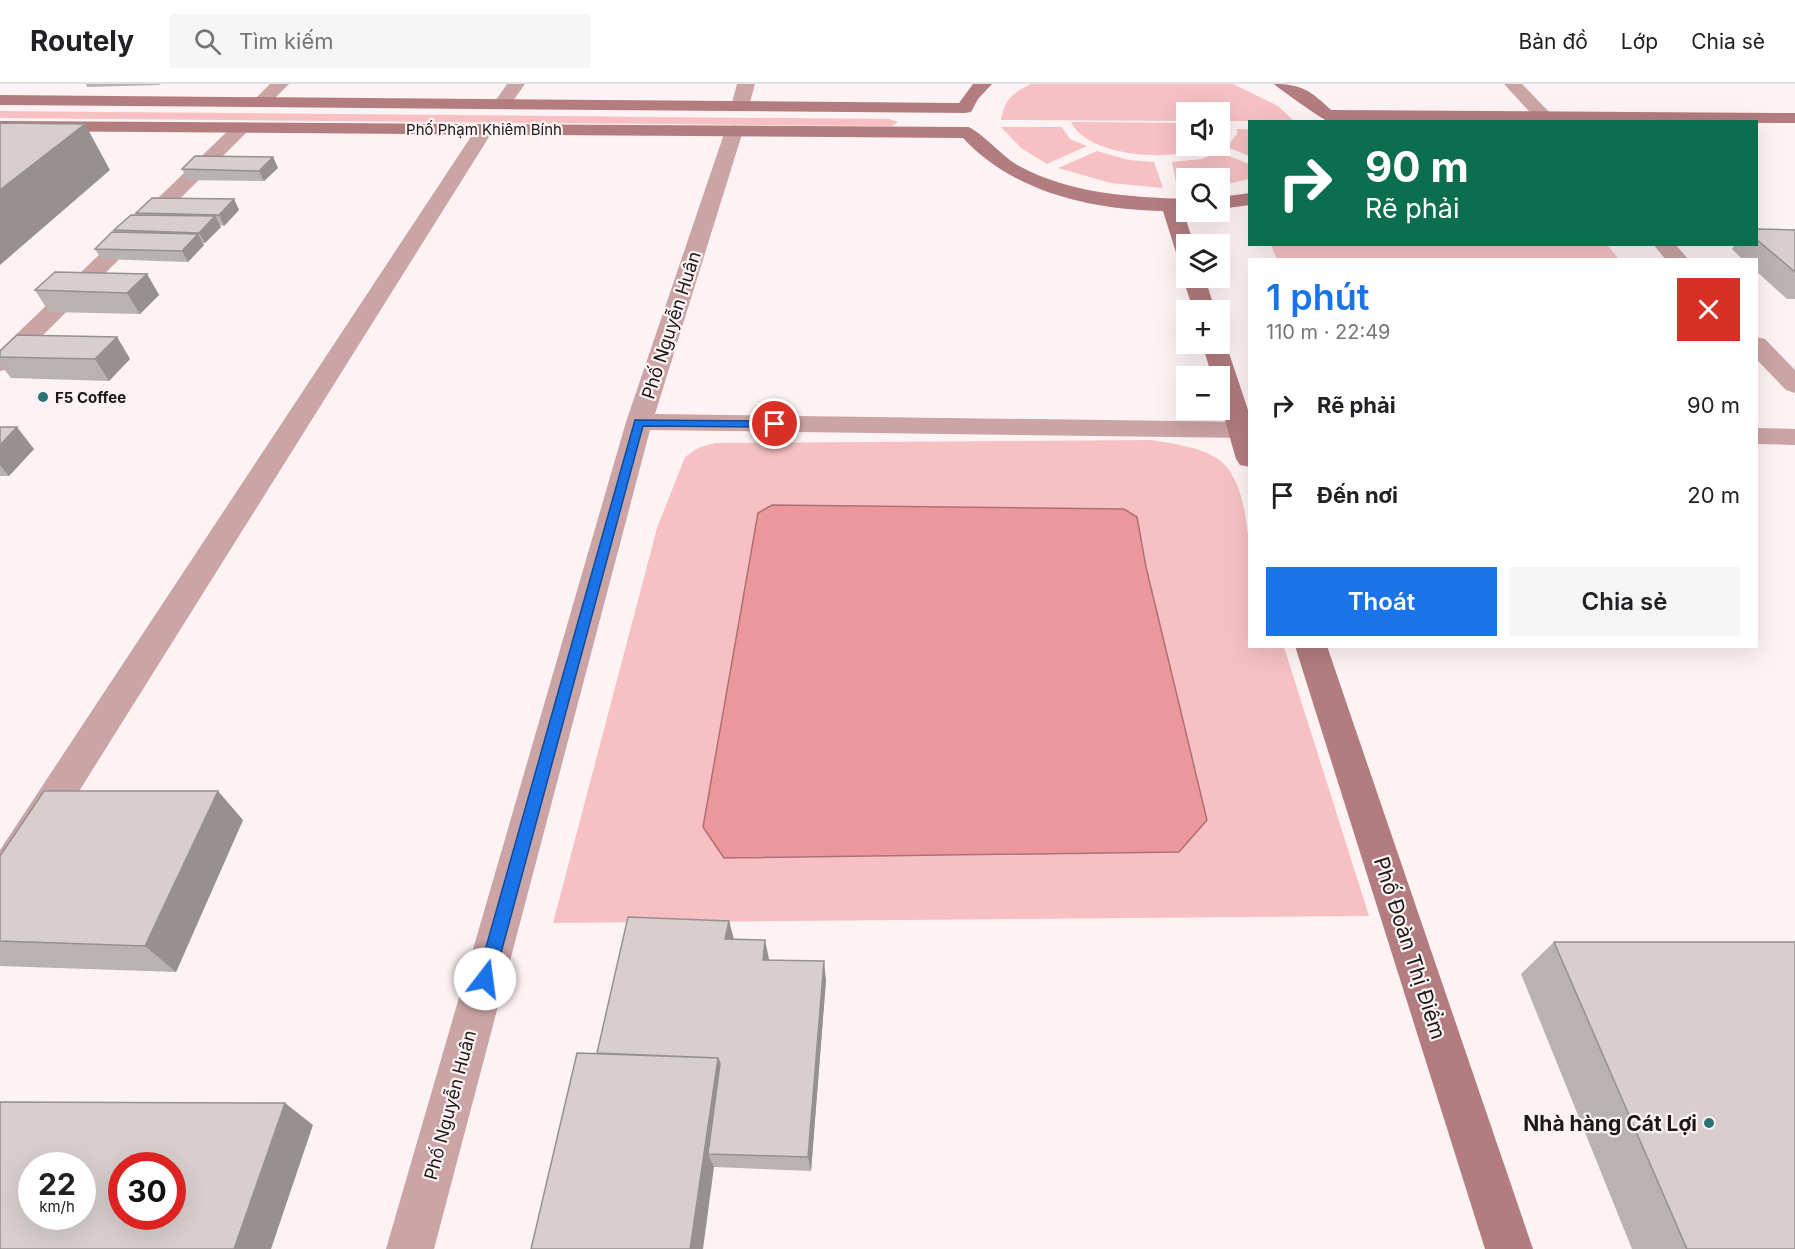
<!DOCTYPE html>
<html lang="vi">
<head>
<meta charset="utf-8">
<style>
	:root { --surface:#fff; --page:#f6f6f6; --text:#202124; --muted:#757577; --line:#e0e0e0; --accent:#1a73e8 }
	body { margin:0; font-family:Inter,sans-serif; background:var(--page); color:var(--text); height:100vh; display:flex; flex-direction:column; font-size:22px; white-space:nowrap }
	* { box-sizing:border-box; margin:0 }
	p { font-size:20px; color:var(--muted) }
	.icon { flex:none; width:33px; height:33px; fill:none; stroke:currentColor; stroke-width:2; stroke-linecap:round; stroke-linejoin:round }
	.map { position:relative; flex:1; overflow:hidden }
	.sheet { position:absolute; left:1248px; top:174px; width:510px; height:390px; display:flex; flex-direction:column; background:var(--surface); border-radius:0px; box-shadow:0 6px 24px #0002 }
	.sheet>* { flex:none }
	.hud { position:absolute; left:1248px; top:36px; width:510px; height:126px; border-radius:0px; box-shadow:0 6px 24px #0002; background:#0b6e4f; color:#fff; overflow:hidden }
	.controls { position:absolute; left:1176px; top:18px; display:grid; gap:12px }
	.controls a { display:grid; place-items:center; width:54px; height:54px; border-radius:0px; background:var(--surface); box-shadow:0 6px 24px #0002; font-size:30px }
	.speed { position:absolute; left:18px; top:1068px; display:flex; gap:12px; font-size:30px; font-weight:700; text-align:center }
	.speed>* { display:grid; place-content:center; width:78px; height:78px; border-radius:50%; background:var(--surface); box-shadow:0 6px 24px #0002; line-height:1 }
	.speed small { font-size:15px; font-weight:400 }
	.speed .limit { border:9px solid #d22; background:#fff; color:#111 }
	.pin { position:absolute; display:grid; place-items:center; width:51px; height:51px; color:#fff; margin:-26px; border:3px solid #fff; border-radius:50%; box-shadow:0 2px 6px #0007 }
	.me { position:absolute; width:66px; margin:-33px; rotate:15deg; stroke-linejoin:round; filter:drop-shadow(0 0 4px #0008) }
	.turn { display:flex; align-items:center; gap:21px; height:126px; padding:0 18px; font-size:27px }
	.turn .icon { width:78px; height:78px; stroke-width:2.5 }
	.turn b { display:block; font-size:42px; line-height:51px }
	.round { display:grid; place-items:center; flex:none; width:63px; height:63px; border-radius:0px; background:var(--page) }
	.headline { display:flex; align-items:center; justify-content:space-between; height:102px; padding:0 18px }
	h1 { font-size:36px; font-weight:600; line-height:45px; color:var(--accent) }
	.primary-button { display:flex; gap:12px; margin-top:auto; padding:12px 18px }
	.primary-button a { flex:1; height:69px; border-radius:0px; background:var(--accent); color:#fff; font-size:24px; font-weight:600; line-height:69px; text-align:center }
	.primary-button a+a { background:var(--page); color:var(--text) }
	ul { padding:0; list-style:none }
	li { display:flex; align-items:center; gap:18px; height:90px; padding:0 18px }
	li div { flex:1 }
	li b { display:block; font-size:22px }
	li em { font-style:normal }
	header { display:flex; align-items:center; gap:36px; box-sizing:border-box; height:84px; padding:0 30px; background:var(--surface); border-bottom:2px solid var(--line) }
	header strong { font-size:28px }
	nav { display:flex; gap:33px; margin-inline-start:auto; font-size:21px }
	.search { width:420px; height:54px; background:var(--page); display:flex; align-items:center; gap:15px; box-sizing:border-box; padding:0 21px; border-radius:0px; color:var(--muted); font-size:22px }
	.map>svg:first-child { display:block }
	.green { fill:#f7c1c3 }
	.water { fill:#eb979c; stroke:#ad7174; stroke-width:1.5 }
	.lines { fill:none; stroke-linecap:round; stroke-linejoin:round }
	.street { fill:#cba4a5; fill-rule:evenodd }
	.secondary { fill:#b37c7e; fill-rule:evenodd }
	.wall { fill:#bab1b1 }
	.shaded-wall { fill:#979090 }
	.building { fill:#d8cece; stroke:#979090; stroke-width:1.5; fill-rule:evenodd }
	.route { fill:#1a73e8; stroke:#114b97; stroke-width:1.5 }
	.poi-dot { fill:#287374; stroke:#fef3f4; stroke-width:2 }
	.labels { text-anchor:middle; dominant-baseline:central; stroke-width:4.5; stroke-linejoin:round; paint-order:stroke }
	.far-street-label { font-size:15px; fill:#1b1818; stroke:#fef3f4 }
	.far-poi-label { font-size:15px; font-weight:bold; fill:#1b1818; stroke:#fef3f4; text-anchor:start }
	.street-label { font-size:18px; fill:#1b1818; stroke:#fef3f4 }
	.near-street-label { font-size:21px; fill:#1b1818; stroke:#fef3f4 }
	.near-poi-label { font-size:21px; font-weight:bold; fill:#1b1818; stroke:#fef3f4; text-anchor:end }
</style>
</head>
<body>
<header>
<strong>Routely</strong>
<div class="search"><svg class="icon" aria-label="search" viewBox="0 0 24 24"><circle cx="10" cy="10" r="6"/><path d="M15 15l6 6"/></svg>Tìm kiếm</div>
<nav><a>Bản đồ</a><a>Lớp</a><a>Chia sẻ</a></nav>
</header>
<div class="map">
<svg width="1795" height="1165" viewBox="0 0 1795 1165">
	<rect width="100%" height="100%" fill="#fef3f4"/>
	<path class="green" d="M1031,0H1233L1278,22L1294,37H1220V28H1186V37L1001,36C1003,18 1014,7 1031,0Z
		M0,27L889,35L898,38L892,42H876L0,34Z
		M1071,38L1186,39V62H1210C1177,78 1089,75 1071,38Z
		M1001,43H1062L1070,55L1087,62L1047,80L1021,64Z
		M1237,45H1249V72L1227,63L1237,50Z
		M1097,67L1129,76L1154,78L1163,104L1111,99L1058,84Z
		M1219,68L1249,80V95L1220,102V94H1186V104H1177L1172,78L1202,75Z
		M1607,161L1619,175L1277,176L1271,161Z
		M1151,356C1174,360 1204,363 1222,378C1258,410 1249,516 1250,562L1284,563L1369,832L553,839L657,444L685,373L698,364L715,359Z"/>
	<path class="water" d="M772,421L1124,425L1137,433L1146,483L1207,736L1179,768L724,774L703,743L758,429Z"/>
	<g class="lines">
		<path class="street" d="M270,0H289L267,22H255L252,18Z
			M507,0H525L508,24H496L493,20Z
			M737,0H755L749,22L740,27L731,22Z
			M1504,0H1522L1549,28L1552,32L1549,36H1537Z
			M241,39L250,44L247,48L9,285L0,287V266L235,40Z
			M485,40L494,45L14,811L0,816V766L476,45Z
			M734,41L743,47L655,330L1250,338V354L650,346L434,1165H386L626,338L725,47Z
			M1653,160H1675L1689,176H1666Z
			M1756,253L1765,255L1795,286V309L1786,306L1756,275Z
			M1756,344L1795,345V361L1756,360Z"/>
		<path class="secondary" d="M973,0H992L978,15L971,28L965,29L0,21V11L959,19Z
			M1274,0C1302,0 1311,7 1331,26L1795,29V39L1326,36C1323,36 1277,3 1274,0Z
			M0,37L968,43C979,46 1004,74 1019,82C1072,110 1129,113 1186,115V127H1183L1194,160H1186V176L1178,175L1163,127C1091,126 1013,108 963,54L0,47Z
			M1250,109V121L1220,125V113Z
			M1186,189V194H1205L1215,226H1193L1183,194Z
			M1220,254L1226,260L1250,332V383L1240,381L1236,375L1220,319V292H1212L1202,260H1220Z
			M1295,562H1327L1533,1165H1485Z"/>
	</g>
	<path class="wall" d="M86,0H161L159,1L87,3Z
		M273,73L278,84L264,97L187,96L182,85Z
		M234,115L239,126L224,142L220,141L221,143L205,159H203L204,161L188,178L101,175L95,165L115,148L114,146L137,131L136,129Z
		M1756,145L1795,146V215H1787L1756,187V176H1743L1732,165L1735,160H1756Z
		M147,190L159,211L140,230L49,228L35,206Z
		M117,253L130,275L109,297L11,294L0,280V273Z
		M0,343L34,365L9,392H0Z
		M243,736L176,888L0,882V772Z
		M729,837L734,855L769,876L826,896L811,1087L714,1083L597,969Z
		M1554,858L1795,1165H1632L1521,890Z"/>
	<path class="shaded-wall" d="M85,40L110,86L0,181V106Z
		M273,73L278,84L264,97L259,87Z
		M234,115L239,126L224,142L219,131Z
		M215,132L221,143L205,159L199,149Z
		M198,150L204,161L188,178L182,167Z
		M147,190L159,211L140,230L127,209Z
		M117,253L130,275L109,297L95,275Z
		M17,343L34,365L9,392L0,381V361Z
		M218,707L243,736L176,888L145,862Z
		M729,837L734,856L725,855Z
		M765,856L769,875L767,894L763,876Z
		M824,877L826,896L811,1087L808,1073Z
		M718,974L726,996L708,1070L714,1083L703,1165H690Z
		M285,1019L313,1041L271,1165H234Z"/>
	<path class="building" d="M0,39L85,40L0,106Z
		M195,72L273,73L259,87L182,85Z
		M152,114L234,115L219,131L136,129Z
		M131,131L215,132L199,149L114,146Z
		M1756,145L1795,146V188L1756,155Z
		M112,148L198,150L182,167L95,165Z
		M55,188L147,190L127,209L35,206Z
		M17,251L117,253L95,275L0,273V267Z
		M0,343H17L0,361Z
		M44,707H218L145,862L0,857V772Z
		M628,833L729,837L725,855L765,856L763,876L824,877L808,1073L708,1070L720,980L718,974L597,969Z
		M1554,858H1795V1165H1687Z
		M577,969L718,974L690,1165H531Z
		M0,1018L285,1019L234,1165H0ZM32,1082H82V1132H32ZM122,1082H172V1132H122Z"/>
	<path class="route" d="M635,336L775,337L781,340L775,343L643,342L494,895L491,900L485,903L479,900L477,895Z"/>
	<g class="poi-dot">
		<circle cx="43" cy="313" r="6"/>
		<circle cx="1709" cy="1039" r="6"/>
	</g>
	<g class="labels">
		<g class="far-street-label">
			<text x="484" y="45">Phố Phạm Khiêm Bính</text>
		</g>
		<g class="far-poi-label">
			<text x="55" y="313">F5 Coffee</text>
		</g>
		<g class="street-label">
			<text transform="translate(671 241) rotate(-72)">Phố Nguyễn Huân</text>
			<text transform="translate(450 1021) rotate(-75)">Phố Nguyễn Huân</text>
		</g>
		<g class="near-street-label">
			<text transform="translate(1410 864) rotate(72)">Phố Đoàn Thị Điểm</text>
		</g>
		<g class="near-poi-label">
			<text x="1697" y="1039">Nhà hàng Cát Lợi</text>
		</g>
	</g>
</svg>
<div class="controls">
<a><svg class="icon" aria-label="sound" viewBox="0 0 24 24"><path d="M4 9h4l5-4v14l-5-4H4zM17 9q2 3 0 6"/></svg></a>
<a><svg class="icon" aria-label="search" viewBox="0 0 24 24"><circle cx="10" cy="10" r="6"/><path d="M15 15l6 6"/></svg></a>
<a><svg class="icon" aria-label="layers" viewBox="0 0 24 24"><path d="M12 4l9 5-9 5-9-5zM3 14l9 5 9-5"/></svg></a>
<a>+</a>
<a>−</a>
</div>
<div class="speed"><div>22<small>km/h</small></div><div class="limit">30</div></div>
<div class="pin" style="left:775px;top:340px;background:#d93025"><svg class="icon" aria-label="arrive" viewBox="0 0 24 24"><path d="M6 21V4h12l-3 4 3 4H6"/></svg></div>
<svg class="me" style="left:485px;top:895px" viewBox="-20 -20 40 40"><circle r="19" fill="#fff"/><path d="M0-13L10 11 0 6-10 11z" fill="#1a73e8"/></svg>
<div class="hud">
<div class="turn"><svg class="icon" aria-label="right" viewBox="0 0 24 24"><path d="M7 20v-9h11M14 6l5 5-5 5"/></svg><div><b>90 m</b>Rẽ phải</div></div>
</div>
<section class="sheet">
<div class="headline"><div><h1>1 phút</h1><p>110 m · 22:49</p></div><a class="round" style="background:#d93025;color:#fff"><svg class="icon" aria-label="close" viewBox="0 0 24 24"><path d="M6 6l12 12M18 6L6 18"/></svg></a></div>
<ul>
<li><svg class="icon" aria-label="right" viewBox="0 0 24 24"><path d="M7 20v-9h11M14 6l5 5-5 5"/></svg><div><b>Rẽ phải</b></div><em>90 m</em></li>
<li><svg class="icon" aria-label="arrive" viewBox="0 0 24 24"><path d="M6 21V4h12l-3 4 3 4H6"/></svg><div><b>Đến nơi</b></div><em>20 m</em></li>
</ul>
<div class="primary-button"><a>Thoát</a><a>Chia sẻ</a></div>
</section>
</div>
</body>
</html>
